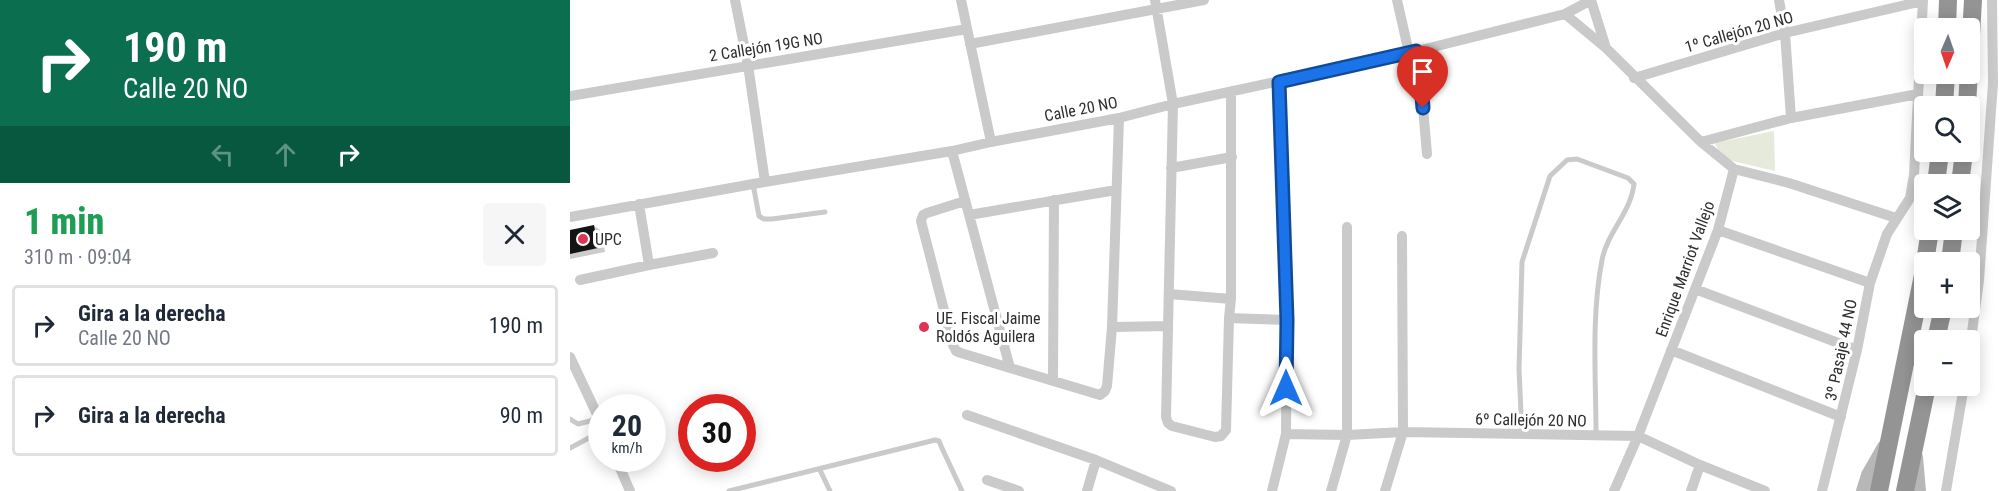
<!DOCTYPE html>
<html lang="es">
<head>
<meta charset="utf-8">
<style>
	:root { --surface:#fff; --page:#f6f6f7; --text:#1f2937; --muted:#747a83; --line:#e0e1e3 }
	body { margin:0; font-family:"Roboto Condensed",sans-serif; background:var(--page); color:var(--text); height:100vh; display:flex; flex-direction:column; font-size:22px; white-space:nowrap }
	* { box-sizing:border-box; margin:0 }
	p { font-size:20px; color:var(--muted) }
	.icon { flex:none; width:33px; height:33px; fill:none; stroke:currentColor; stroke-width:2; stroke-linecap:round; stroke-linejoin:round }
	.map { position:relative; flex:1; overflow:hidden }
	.panel { display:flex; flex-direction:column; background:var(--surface); width:570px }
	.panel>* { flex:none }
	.top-card { background:#0b6e4f; color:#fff; overflow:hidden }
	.needle { width:39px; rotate:182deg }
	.tools { position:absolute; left:1344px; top:18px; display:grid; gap:12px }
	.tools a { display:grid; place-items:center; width:66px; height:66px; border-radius:6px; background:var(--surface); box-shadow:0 3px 15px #0003; font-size:30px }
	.speed { position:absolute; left:18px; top:394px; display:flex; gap:12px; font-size:30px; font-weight:700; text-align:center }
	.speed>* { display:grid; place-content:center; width:78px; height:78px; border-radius:50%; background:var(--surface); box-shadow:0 3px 15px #0003; line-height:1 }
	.speed small { font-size:15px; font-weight:400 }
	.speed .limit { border:9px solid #d22; background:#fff; color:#111 }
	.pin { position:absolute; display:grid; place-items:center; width:51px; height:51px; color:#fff; margin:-62px -26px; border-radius:50% 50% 50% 0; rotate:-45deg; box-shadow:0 0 6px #0007 }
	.pin .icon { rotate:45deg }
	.me { position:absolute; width:66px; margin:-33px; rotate:0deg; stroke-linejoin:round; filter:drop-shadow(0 0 4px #0008) }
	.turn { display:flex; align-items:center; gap:21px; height:126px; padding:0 24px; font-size:27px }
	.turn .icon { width:78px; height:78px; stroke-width:2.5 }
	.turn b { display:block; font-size:42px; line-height:51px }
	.lanes { display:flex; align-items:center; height:57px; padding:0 24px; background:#0003; justify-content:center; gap:30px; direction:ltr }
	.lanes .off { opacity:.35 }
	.round { display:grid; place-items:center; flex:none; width:63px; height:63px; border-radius:6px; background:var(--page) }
	.headline { display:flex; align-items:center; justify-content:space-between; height:102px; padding:0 24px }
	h1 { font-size:36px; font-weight:800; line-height:45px; color:#1e9e55 }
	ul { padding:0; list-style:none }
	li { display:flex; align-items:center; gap:18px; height:81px; margin:0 12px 9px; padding:0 12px; border:3px solid var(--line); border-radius:6px }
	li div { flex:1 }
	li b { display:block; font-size:22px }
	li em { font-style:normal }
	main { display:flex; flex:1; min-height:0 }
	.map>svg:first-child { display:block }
	.green { fill:#e5eadb }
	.shadow { fill:#0003 }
	.building { fill:#141414 }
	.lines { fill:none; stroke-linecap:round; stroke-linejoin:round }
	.lane { stroke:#cacaca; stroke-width:5 }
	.street { stroke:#cacaca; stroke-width:10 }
	.secondary { stroke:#b7b7b7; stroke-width:14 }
	.highway { stroke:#949494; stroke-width:18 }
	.route-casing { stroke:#114b97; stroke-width:15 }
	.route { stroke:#1a73e8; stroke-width:10 }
	.poi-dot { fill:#df3453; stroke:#fff; stroke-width:2 }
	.labels { text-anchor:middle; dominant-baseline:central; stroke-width:6; stroke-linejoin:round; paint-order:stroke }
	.street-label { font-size:16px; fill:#2d2d2d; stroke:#fff }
	.poi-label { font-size:16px; fill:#2d2d2d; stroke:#fff; text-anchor:start }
</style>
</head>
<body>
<main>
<section class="panel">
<div class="top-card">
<div class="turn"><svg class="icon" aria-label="right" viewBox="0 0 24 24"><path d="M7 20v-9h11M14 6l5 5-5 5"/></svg><div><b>190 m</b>Calle 20 NO</div></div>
<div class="lanes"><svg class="icon off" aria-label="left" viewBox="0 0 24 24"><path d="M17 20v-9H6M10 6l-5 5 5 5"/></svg><svg class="icon off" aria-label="ahead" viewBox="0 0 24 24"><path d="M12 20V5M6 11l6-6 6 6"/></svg><svg class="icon" aria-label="right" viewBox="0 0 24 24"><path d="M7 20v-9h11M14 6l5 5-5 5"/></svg></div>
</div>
<div class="headline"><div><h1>1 min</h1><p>310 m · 09:04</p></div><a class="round"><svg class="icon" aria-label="close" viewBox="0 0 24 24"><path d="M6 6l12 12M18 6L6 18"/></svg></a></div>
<ul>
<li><svg class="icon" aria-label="right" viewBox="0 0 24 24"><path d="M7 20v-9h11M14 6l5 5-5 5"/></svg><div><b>Gira a la derecha</b><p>Calle 20 NO</p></div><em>190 m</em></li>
<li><svg class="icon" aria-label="right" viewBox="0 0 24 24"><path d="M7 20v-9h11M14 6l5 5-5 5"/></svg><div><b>Gira a la derecha</b></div><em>90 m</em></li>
</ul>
</section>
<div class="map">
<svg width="1429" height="491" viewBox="0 0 1429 491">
	<rect width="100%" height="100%" fill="#fff"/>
	<path class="green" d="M1204,131L1205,171L1158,160L1149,153L1145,143Z"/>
	<path class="shadow" d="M24,226L32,231L35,252L0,259V231Z"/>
	<path class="building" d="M24,225L28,248L0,254V230Z"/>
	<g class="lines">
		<path class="lane" d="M183,184L189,216L194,219H202L255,212
			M0,419L8,424L20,421L27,416
			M952,435L949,369L952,262L980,176L997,160L1007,159L1058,178L1064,184C1061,212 1037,233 1032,260C1021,317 1026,377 1026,435
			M0,448L32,431
			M250,470L260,491
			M159,491L365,440L369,441L371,446L392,491"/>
		<path class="street" d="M165,0L178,65L195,182
			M391,0L421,142
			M585,0L603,104L596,417L598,423L602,426L645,437L651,436L656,430L659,318L661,299V92
			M827,0L839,53
			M1021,0L1036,48
			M1209,0L1215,33L1221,118
			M995,14L1036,48L1131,142L1164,169L1219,183L1326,218
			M400,44L634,0
			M846,51L849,61L857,154
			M1064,78L1215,33L1353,1
			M0,96L397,29
			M1131,142L1221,118L1348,94
			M382,151L440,368L530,395L535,391L537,386L542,327L549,118
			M601,168L662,157
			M395,201L357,213L353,215L351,221L383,345L386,351L391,353L440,368
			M69,204L79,265L143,253
			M399,215L546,190
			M0,217L183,184L382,151L421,142L549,118L603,104L839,53L995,14L1021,0
			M1148,230L1300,283
			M10,280L79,265
			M1125,289L1287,350
			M599,294L661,299
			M659,318L717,320
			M542,327L598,326
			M1400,347L1409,280L1423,83L1422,0
			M1101,350L1271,417
			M0,357L32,425
			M483,380L484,200
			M397,415L526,460L601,491
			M716,434L777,435L833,432L1068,436L1130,465L1195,491
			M46,459L60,491
			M417,480L449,491
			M517,491L526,460
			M702,491L716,434L717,320L709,82
			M761,491L777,435V227
			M815,491L833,432L832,236
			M1044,491L1068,436L1148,230L1164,169
			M1121,491L1130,465
			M1252,491L1287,350L1300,283L1317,234L1340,198L1344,175L1353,0
			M1376,491L1394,386"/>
		<path class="secondary" d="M1346,457L1349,491
			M1293,491L1298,475L1314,447"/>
		<path class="highway" d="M1377,28L1378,0
			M1374,106L1376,74
			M1397,106L1403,0
			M1366,184L1370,152
			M1390,184L1394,152
			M1355,262L1360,230
			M1380,262L1384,230
			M1366,340L1373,308
			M1309,491L1354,270
			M1335,491L1357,386"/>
	</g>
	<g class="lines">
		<defs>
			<path id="route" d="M716,388L717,320L709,82L846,51L849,61L853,108"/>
		</defs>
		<use href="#route" class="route-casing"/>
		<use href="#route" class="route"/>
	</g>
	<g class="poi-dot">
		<circle cx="13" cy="239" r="6"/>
		<circle cx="354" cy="327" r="6"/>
	</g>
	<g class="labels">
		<g class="street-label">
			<text transform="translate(1169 32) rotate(-16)">1º Callejón 20 NO</text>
			<text transform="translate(196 47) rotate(-9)">2 Callejón 19G NO</text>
			<text transform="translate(511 109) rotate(-11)">Calle 20 NO</text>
			<text transform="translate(1115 269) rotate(-70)">Enrique Marriot Vallejo</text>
			<text transform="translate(1271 350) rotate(-78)">3º Pasaje 44 NO</text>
			<text transform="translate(961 420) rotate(1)">6º Callejón 20 NO</text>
		</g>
		<g class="poi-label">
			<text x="25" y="239">UPC</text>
			<text x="366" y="318">UE. Fiscal Jaime<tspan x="366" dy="18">Roldós Aguilera</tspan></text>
		</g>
	</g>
</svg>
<div class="tools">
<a><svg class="needle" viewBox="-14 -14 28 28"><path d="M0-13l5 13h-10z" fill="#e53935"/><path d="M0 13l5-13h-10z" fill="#747a83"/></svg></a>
<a><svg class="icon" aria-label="search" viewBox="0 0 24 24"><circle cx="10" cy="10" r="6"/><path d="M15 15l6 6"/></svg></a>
<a><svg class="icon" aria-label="layers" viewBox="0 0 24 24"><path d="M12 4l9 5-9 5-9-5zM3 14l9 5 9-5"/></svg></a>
<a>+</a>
<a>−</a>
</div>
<div class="speed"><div>20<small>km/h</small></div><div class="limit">30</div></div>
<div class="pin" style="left:853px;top:108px;background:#d93025"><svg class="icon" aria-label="arrive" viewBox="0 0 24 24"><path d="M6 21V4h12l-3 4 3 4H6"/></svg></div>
<svg class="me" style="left:716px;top:388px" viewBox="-20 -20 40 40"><path d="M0-17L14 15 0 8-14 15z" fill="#1a73e8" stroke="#fff" stroke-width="4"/></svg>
</div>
</main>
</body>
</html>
